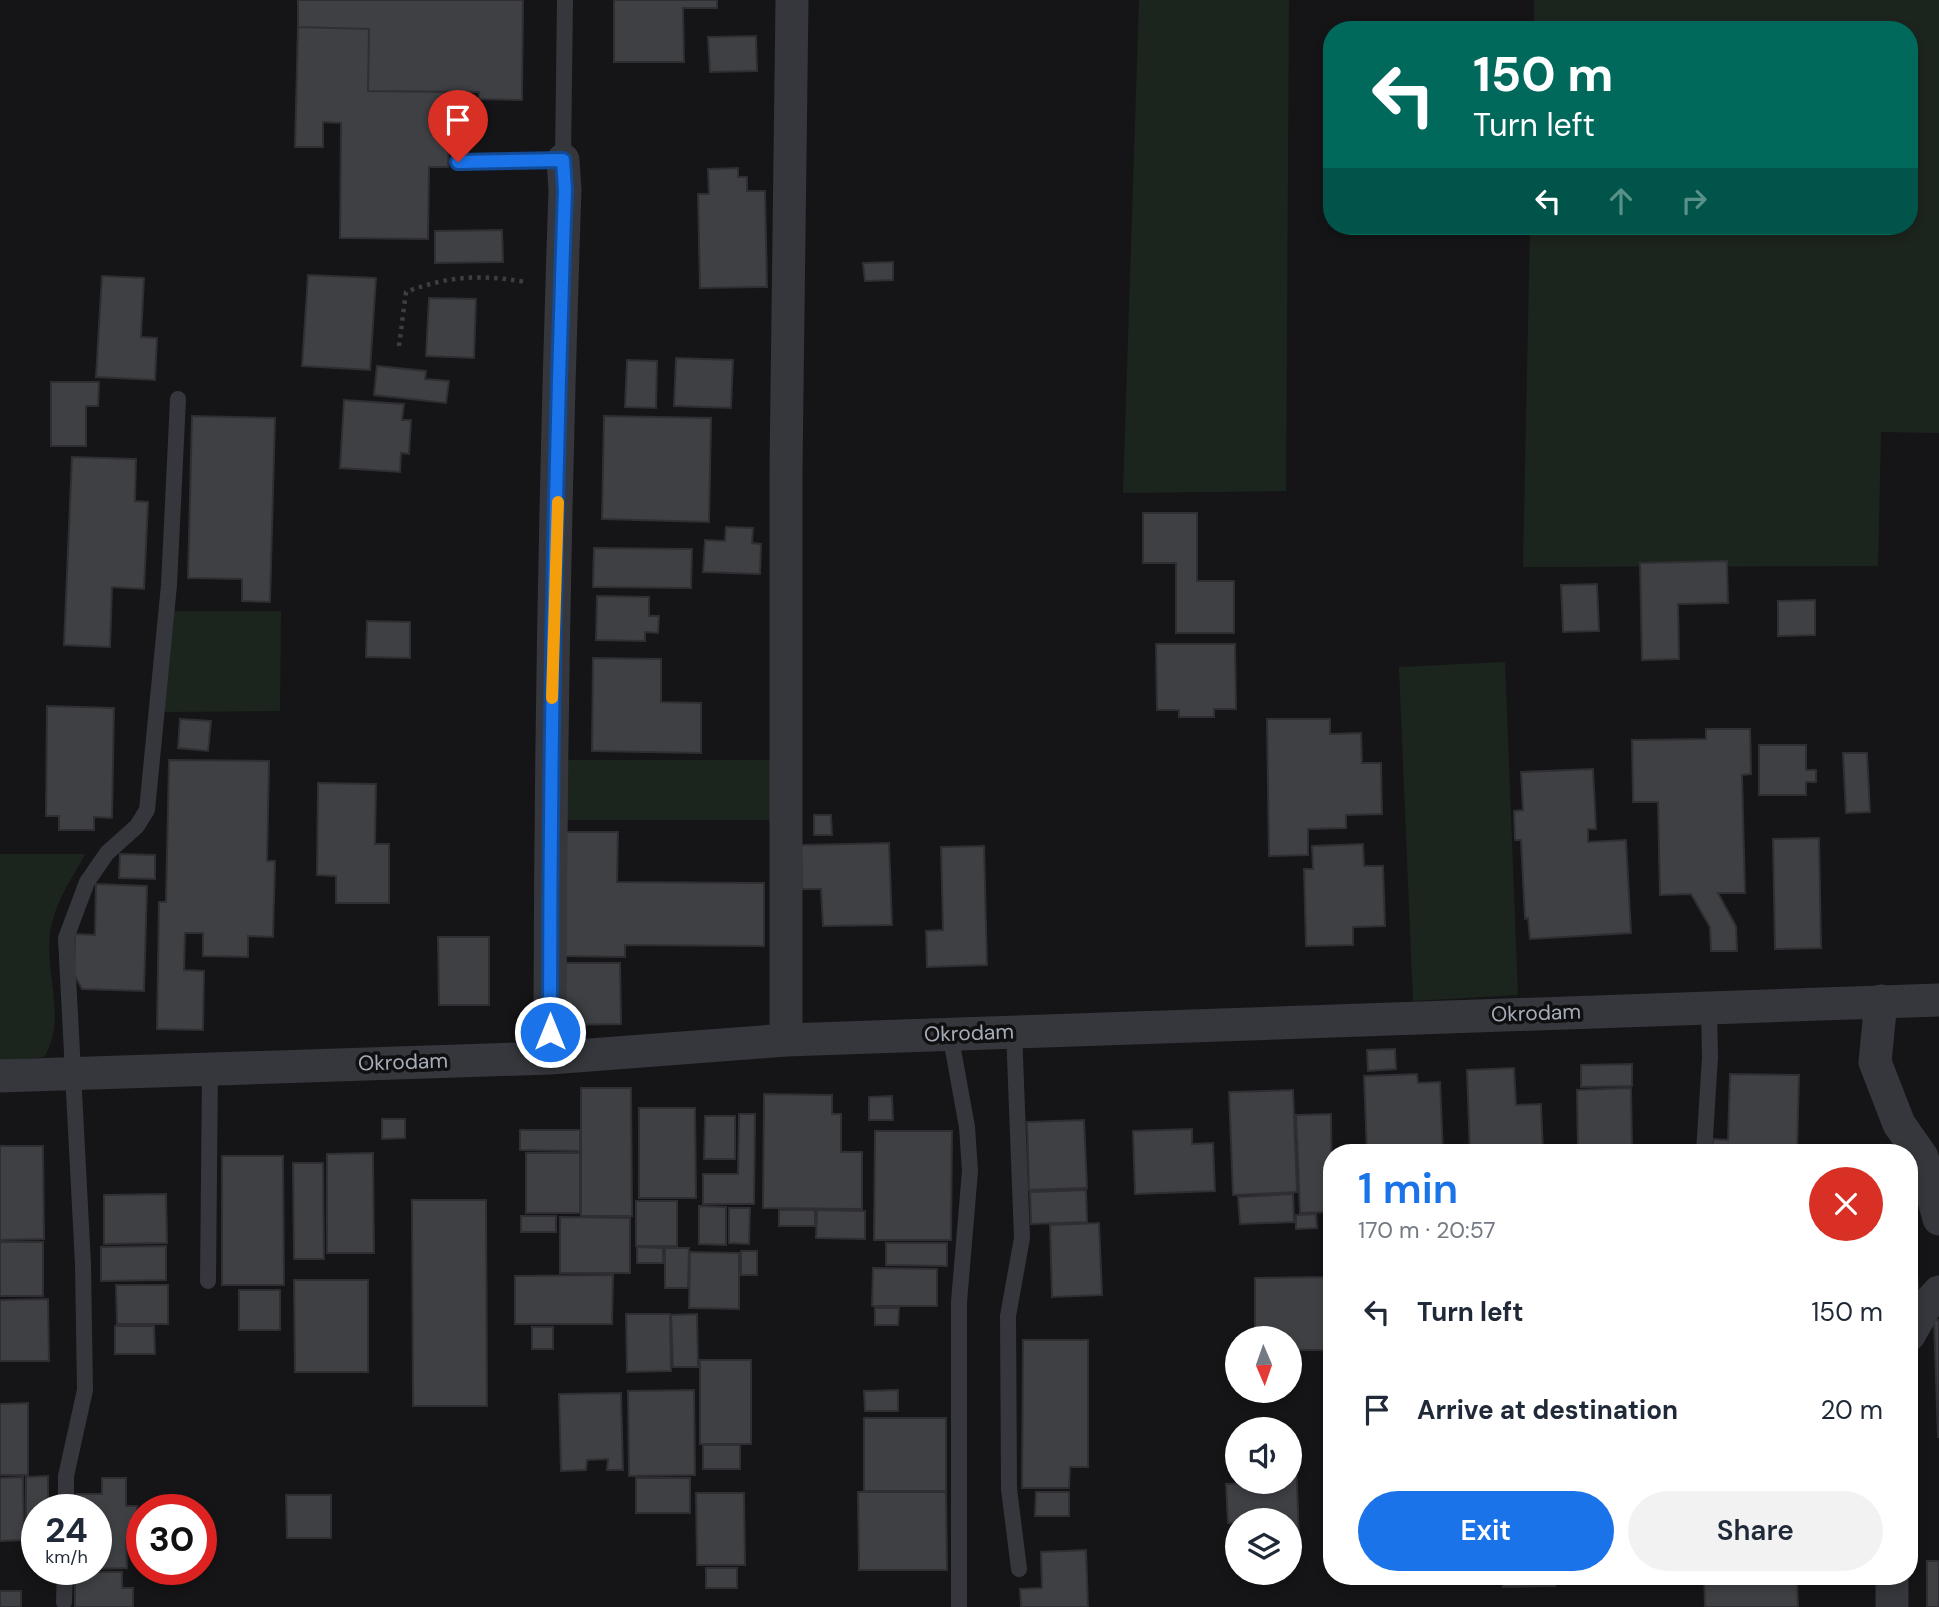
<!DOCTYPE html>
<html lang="en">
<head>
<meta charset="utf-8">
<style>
	:root { --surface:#fff; --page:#f2f2f3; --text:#1f2937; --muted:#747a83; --accent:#1a73e8 }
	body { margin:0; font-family:"DM Sans",sans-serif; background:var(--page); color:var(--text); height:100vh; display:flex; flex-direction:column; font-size:26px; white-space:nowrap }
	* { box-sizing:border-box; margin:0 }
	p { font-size:23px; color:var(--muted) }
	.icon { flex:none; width:38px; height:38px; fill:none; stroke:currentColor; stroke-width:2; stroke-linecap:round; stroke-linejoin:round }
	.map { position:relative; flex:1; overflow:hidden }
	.panel { position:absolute; left:1323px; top:1144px; width:595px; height:441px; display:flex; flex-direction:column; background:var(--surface); border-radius:28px; box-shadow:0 4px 10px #0003 }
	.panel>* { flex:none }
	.guide { position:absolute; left:1323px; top:21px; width:595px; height:214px; border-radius:28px; box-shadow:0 4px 10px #0003; background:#00695c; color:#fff; overflow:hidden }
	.needle { width:46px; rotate:178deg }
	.controls { position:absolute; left:1225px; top:1326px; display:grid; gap:14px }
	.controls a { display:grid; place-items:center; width:77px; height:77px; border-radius:50%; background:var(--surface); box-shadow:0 4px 10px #0003; font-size:35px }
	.speed { position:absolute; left:21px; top:1494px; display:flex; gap:14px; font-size:35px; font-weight:700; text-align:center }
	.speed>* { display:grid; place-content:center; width:91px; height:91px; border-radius:50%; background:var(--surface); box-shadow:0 4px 10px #0003; line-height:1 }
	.speed small { font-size:18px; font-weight:400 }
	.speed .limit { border:10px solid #d22; background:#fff; color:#111 }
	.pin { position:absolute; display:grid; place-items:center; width:60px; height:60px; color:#fff; margin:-72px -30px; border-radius:50% 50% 50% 0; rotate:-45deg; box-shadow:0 0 7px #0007 }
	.pin .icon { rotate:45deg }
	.me { position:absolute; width:77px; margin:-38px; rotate:0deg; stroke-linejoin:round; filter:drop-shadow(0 0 5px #0008) }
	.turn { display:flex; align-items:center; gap:24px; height:147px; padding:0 35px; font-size:32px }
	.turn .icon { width:91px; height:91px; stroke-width:2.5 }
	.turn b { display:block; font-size:49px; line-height:60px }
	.lanes { display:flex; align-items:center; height:66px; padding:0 35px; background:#0003; justify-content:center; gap:35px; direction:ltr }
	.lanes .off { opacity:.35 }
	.round { display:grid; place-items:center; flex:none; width:74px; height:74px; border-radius:37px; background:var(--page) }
	.summary { display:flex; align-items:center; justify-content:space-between; height:119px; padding:0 35px }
	h1 { font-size:42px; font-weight:600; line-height:52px; color:var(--accent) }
	.action { display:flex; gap:14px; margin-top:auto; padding:14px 35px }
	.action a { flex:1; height:80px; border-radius:42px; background:var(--accent); color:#fff; font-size:28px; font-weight:600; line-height:80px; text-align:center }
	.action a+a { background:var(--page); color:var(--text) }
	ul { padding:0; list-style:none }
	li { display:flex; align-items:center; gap:21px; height:98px; padding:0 35px }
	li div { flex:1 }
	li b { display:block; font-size:26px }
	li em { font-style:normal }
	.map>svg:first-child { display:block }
	.green { fill:#1c251d }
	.building { fill:#3f4044; stroke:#2f2f33; stroke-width:2 }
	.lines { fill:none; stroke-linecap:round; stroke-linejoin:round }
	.path { stroke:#3b3e43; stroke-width:4.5; stroke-dasharray:3.5 5; stroke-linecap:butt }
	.service { stroke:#35373c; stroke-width:16 }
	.minor { stroke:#35373c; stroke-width:33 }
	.route-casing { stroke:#114b97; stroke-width:18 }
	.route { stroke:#1a73e8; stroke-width:12 }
	.slow { stroke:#f59e0b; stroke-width:12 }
	.labels { text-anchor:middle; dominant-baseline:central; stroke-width:7; stroke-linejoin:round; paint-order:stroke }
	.street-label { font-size:21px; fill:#a6adb8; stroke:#101012 }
</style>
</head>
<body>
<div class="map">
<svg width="1939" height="1607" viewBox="0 0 1939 1607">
	<rect width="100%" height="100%" fill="#151517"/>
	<path class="green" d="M1139,0H1289L1286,491L1123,493Z
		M1534,0H1939V433L1881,432L1878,566L1523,567L1530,226H1909V30H1534Z
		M159,611H281L280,711L161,712Z
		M1505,662L1518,995L1413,1001L1399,667Z
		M563,760H776L775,820H563Z
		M0,854H85C72,879 53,905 50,934C45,974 67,1021 44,1057L0,1061Z"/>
	<path class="building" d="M298,0H523L522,100L479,99V92L368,91L369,29L298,27Z
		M614,0H717V8H683L684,62H614Z
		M298,27L369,29L368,91L450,92L448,167H429L428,239L340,238L341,123L323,122V147H295Z
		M756,36L757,71L710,72L708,37Z
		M738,168V177H747V191H765L767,287L700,288L698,194H709L708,169Z
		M502,230L503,262L435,263V231Z
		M893,262V280L865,281L863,263Z
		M308,275L376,278L370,370L302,366Z
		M102,276L144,278L141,337L157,338L155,380L96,377Z
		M429,298L476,299L474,358L426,356Z
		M676,358L733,360L731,408L674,406Z
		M627,360L657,361L656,408L625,407Z
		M377,366L426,371L425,379L449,381L446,403L374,395Z
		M51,382H99L98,406H86V446H51Z
		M344,400L404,404L402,420H411L409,454L401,453L400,472L340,468Z
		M192,416L275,418L270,602L242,601V579L188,578Z
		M604,416L711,418L709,522L602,519Z
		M72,457L136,459L135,501L148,502L144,589L112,587L110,647L64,645Z
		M1143,513H1197V581H1234V633H1176V563H1143Z
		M726,527L753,528L752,543L761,544L760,574L703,572L705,540L725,541Z
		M594,548L692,549L691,588L593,587Z
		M1727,561L1728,603L1678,604L1679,659L1642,660L1640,563Z
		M1597,584L1599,631L1563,632L1561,585Z
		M597,596L649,597V616H659L658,633L645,632V641L596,640Z
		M1815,600V635L1778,636V601Z
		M367,621L410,622V658L366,657Z
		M1156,644H1235L1236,709H1214V717H1179V710H1157Z
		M593,658L661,659V702L701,703V753L592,751Z
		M47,706L114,708L112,818L94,817V830H59V816H46Z
		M180,719L211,721L208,751L178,748Z
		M1267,719H1330V734L1361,733L1362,763H1381L1382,814L1346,815V828L1308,829V855L1269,856Z
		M1706,729H1750L1751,774L1742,775L1745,893H1718L1736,926L1737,951H1711L1710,927L1691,894L1660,895L1658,802H1633L1632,740L1706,739Z
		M1759,745H1806V770H1816V782H1806V795H1759Z
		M1843,753H1867L1870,812L1846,813Z
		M169,760L269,761L267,861H275L273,937L248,936V957L203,956V933H185L184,970L204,971L203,1030L157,1029L159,902H166Z
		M1593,769L1596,829H1588V842L1626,840L1631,933L1530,939L1528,918L1525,919L1521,840H1515L1514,811L1523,810L1521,772Z
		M318,783L376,784L375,844H389V903H336V876L317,875Z
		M814,815H831L832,835H814Z
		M565,832H618L617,882L764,883V946L625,945V957L565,956Z
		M1819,838L1821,948L1775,949L1773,839Z
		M889,843L892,925L823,926L821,889H802L801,845Z
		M1363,844L1364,866H1383L1385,926L1353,927V945L1306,946L1304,869H1313L1312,846Z
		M984,846L987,965L927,967L926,931L943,930L941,847Z
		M120,854L155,855V879L119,878Z
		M96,884L147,886L144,991L82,989L74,974L75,934L95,935Z
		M438,937H489V1005H439Z
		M563,963H620L621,1024L563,1025Z
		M1395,1049L1396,1069L1368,1071L1367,1050Z
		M1632,1064V1086L1581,1087V1065Z
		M1514,1068L1516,1105L1541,1104L1543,1153H1470L1467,1070Z
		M1417,1074L1418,1083L1440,1082L1443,1153H1367L1364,1076Z
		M1730,1074L1799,1075L1797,1153H1712L1713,1139L1728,1140Z
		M581,1088H631L632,1216H581Z
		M1631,1088L1632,1148L1578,1149L1577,1090Z
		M1293,1090L1297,1192L1233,1195L1229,1092Z
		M764,1094L832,1095V1114H841V1152H862V1209L763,1208Z
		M892,1096L893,1120H869V1097Z
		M639,1108H695L696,1198H639Z
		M739,1114H755L754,1204H703V1174H738Z
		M1331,1114L1332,1212L1300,1213L1296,1115Z
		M705,1116H735V1159H704Z
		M382,1119H405V1138L382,1139Z
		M1084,1120L1087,1188L1029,1190L1027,1122Z
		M1192,1129V1144L1213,1143L1215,1191L1135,1194L1133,1131Z
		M520,1130H580V1151L520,1150Z
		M875,1131H952L951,1240H874Z
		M0,1146H43L44,1239L0,1240Z
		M1910,1149L1918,1289H1909V1153H1863Z
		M373,1153L374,1253H327V1154Z
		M526,1153H580V1213H526Z
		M222,1156H283L284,1285H222Z
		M293,1163H323L324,1259H294Z
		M1086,1190L1087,1222L1031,1224L1030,1192Z
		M166,1194L167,1243L104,1244V1195Z
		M1293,1194L1294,1222L1240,1224L1238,1197Z
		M412,1200H486L487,1406H413Z
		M636,1201H677V1246H636Z
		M699,1206L726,1207V1245L699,1244Z
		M729,1208H750L749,1244L729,1243Z
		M779,1210H815V1226H779Z
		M817,1210L865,1211V1239L816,1238Z
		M1316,1214L1317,1228L1296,1229V1215Z
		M521,1216H556V1232H521Z
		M560,1217L630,1218V1273H560Z
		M1099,1223L1102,1295L1052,1297L1050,1225Z
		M0,1242H43V1296H0Z
		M886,1243H947V1266L886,1265Z
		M166,1246V1280L101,1281V1247Z
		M637,1247L663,1248V1263H637Z
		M665,1248H689L688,1288H665Z
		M741,1251H757V1275H741Z
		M690,1252L739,1253V1309L689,1308Z
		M873,1268L937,1269V1306H872Z
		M613,1275L612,1324H515V1276Z
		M1326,1277L1327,1350H1292V1364H1290V1339H1255V1278Z
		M294,1280H368V1372H295Z
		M116,1285H168V1324H117Z
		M239,1290H280V1330H239Z
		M48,1299L49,1361H0V1300Z
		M875,1308H899L898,1325H875Z
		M626,1314H670L671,1371L627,1372Z
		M697,1314L698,1367H673L671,1315Z
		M1934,1320H1939V1437H1938Z
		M115,1326H154L155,1354H115Z
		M532,1327H553V1349H532Z
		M1023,1340H1088V1467H1070L1069,1488H1022Z
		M700,1360H751V1444H700Z
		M694,1390L695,1475L629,1476L628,1391Z
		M898,1390V1411H865L864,1391Z
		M621,1393L623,1470H607L608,1459L587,1460L586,1470L561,1471L559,1394Z
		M28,1403V1475H0V1404Z
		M864,1418H946V1491H864Z
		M703,1445H740V1469H703Z
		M1290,1460H1296L1299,1538L1290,1539V1521L1228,1523L1226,1484L1290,1482Z
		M48,1476V1510H37V1541H26V1477Z
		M23,1477L24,1540L0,1541V1478Z
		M102,1478H126V1506H137L136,1541H126L127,1568L96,1569V1510H77V1494H102Z
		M636,1478H690V1513H636Z
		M858,1492H946L947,1570H859Z
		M1036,1492H1069V1516H1035Z
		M696,1493H744L745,1565H697Z
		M286,1495H331V1538H287Z
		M1086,1550L1088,1607H1021L1020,1589L1042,1588L1041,1552Z
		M1927,1561H1939V1607H1927Z
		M706,1568H737V1588H706Z
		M75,1572H122V1588H133V1607H75Z
		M1502,1577H1555V1586L1503,1587Z
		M1704,1577H1797L1798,1607H1705Z
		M0,1591H21V1607H0Z"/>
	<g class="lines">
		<path class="path" d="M399,346L406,292C447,276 482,274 525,282"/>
		<path class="service" d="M458,162L563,160L565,0
			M1014,1031L1022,1238L1008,1316L1009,1489L1019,1569
			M950,1033L967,1127L970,1171L959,1302V1607
			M1704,1153L1710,1057L1709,1007
			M208,1281L210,1068
			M66,1510V1476L85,1390L83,1264L66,938L87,882L107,853L137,826L147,810L169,585L178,399
			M64,1602L65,1570"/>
		<path class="minor" d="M1881,1001L1875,1062L1899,1124L1922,1157L1939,1219
			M786,1040V469L792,0
			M550,1058C550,769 555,479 565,190L563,160
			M0,1076L550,1058L786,1040L1939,1000
			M1909,1335L1925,1307L1939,1292
			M1892,1607V1577"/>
	</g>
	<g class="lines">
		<defs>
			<path id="route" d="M458,162L563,160L565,190C555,471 550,751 550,1032"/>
		</defs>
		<use href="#route" class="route-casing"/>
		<use href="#route" class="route"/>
		<path class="slow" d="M552,698L558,502"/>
	</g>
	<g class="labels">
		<g class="street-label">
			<text transform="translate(1536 1013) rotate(-2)">Okrodam</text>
			<text transform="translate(969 1033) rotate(-2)">Okrodam</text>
			<text transform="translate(403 1062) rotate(-2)">Okrodam</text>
		</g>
	</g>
</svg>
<div class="controls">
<a><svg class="needle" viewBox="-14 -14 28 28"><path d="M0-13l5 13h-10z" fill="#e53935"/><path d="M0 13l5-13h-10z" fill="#747a83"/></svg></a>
<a><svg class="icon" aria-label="sound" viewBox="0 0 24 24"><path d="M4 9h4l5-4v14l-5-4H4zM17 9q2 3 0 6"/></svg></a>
<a><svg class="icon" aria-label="layers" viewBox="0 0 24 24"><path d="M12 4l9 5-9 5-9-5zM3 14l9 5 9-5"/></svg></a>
</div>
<div class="speed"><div>24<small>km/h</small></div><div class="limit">30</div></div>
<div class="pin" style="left:458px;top:162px;background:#d93025"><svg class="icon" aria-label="arrive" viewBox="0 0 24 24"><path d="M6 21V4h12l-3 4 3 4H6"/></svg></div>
<svg class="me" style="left:550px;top:1032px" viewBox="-20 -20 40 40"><circle r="17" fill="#1a73e8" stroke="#fff" stroke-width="3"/><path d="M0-11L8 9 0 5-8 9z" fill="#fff"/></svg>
<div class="guide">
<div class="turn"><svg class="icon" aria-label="left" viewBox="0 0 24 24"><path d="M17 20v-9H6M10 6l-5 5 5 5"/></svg><div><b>150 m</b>Turn left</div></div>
<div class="lanes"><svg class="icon" aria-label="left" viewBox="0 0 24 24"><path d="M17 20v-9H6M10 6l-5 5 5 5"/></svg><svg class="icon off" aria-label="ahead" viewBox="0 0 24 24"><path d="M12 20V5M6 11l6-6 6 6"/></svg><svg class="icon off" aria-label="right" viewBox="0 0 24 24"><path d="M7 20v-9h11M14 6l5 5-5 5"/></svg></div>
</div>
<section class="panel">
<div class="summary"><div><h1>1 min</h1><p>170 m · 20:57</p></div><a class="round" style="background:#d93025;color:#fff"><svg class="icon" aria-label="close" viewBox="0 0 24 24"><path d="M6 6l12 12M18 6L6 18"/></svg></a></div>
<ul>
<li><svg class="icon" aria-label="left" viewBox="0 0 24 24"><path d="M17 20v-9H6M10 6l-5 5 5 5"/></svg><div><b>Turn left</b></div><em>150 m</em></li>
<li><svg class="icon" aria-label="arrive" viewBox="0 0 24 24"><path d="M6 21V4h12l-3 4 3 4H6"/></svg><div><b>Arrive at destination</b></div><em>20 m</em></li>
</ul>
<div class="action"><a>Exit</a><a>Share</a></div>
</section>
</div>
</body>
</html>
